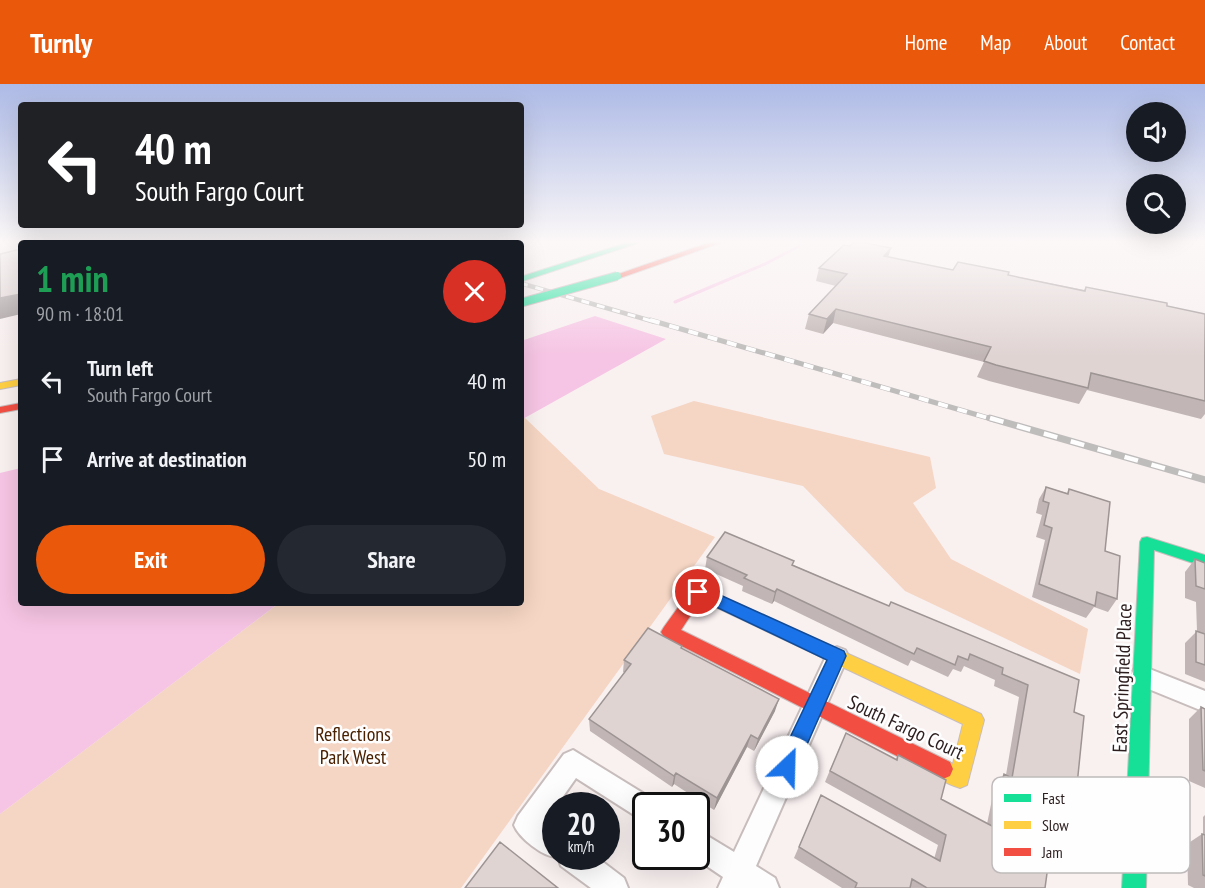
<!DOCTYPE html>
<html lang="en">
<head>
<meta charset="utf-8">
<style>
	:root { --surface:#171b24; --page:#242831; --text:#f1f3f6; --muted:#9ea1a6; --accent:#ea580c }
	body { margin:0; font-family:"PT Sans Narrow",sans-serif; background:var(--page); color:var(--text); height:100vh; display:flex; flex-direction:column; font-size:22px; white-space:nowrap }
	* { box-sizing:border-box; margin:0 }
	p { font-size:20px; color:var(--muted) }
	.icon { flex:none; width:33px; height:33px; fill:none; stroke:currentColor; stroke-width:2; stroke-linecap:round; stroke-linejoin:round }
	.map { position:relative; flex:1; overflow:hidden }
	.drawer { position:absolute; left:18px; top:156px; width:506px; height:366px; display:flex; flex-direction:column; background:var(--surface); border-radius:6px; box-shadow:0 6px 24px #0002 }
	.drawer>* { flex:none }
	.banner { position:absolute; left:18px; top:18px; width:506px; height:126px; border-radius:6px; box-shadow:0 6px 24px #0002; background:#202124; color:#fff; overflow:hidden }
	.buttons { position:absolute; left:1126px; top:18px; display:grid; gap:12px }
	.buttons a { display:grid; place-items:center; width:60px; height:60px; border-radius:50%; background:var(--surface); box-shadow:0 6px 24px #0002; font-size:30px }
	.speed { position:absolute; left:542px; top:708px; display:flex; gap:12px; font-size:30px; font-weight:700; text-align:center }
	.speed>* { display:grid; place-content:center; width:78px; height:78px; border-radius:50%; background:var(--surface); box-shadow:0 6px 24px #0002; line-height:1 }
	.speed small { font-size:15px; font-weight:400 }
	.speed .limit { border:3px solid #111; border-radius:9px; background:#fff; color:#111 }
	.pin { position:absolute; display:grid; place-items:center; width:51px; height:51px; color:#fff; margin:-26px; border:3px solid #fff; border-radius:50%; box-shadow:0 2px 6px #0007 }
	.me { position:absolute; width:66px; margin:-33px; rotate:24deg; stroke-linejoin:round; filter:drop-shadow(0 0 4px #0008) }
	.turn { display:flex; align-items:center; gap:21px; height:126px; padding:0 18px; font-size:27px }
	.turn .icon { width:78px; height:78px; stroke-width:2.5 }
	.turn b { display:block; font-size:42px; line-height:51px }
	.round { display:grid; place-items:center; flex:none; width:63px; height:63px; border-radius:32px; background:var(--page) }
	.head { display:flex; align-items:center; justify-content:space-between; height:102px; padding:0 18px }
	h1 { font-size:36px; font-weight:600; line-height:45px; color:#1e9e55 }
	.cta { display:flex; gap:12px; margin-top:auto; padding:12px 18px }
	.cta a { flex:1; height:69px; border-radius:36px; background:var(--accent); color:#fff; font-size:24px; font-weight:600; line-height:69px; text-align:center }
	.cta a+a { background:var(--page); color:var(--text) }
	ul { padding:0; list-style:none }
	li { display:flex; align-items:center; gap:18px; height:78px; padding:0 18px }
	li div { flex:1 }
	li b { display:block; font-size:22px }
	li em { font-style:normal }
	header { display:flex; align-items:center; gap:36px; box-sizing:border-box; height:84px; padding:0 30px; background:var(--accent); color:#fff }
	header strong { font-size:28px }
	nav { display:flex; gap:33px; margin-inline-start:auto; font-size:21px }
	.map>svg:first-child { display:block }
	.green { fill:#f5d5c3 }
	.water { fill:#f6c4e4 }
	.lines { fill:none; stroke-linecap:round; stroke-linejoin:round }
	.stream { stroke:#f6c4e4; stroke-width:3 }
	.street-casing { stroke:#c8bdbd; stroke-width:4 }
	.fast-casing { stroke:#c8bdbd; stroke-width:2 }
	.slow-casing { stroke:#c8bdbd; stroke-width:2 }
	.jam-casing { stroke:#c8bdbd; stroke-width:2 }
	.street { fill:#fefdfd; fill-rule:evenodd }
	.fast { fill:#16e098; fill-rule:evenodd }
	.slow { fill:#ffcf43; fill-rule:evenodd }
	.jam { fill:#f24e42; fill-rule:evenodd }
	.rail-far2-casing { stroke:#bfbcbc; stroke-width:4.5 }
	.rail-far1-casing { stroke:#bfbcbc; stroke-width:5 }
	.rail-casing { stroke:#bfbcbc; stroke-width:7 }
	.rail-far2 { stroke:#fefefe; stroke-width:3; stroke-dasharray:8; stroke-linecap:butt }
	.rail-far1 { stroke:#fefefe; stroke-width:4; stroke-dasharray:10; stroke-linecap:butt }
	.rail { stroke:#fefefe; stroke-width:4.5; stroke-dasharray:14; stroke-linecap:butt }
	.fast-bridge-casing { stroke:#c4b1b6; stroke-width:10; stroke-linecap:butt }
	.fast-bridge { stroke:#16e098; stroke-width:8 }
	.wall { fill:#c1b6b5 }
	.shaded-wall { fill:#9d9494 }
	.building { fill:#e0d4d3; stroke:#9d9494; stroke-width:1.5 }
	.route { fill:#1a73e8; stroke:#114b97; stroke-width:1.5 }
	.labels { text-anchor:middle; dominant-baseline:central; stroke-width:5; stroke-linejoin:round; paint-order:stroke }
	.near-street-label { font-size:20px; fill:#2c1d1e; stroke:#fefefe }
	.near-park-label { font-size:20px; fill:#492000; stroke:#fefefe }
	.key { fill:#fefefe; stroke:#bfbabb; stroke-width:1.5 }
	.key-label { font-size:16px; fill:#2c1d1e }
</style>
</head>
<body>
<header>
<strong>Turnly</strong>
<nav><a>Home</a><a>Map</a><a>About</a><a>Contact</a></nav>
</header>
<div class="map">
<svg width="1205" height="804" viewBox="0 0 1205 804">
	<rect width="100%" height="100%" fill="#f9f0f0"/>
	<path class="green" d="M694,317L930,373L936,404L913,419L951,475L1088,545L1080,590L905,507L803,402L664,370L651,332Z
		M524,333L599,405L715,453L461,804H0V730L279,519H520V336Z"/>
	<path class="water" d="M595,232L666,255L521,336V257Z
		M21,384V519H279L0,730V389Z"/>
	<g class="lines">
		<path class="stream" d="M675,218L765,180L805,159"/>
		<defs>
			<path id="street" d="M837,563L845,566L848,572L756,782L775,794L779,804H718L723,793L692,772H696V745L734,768L829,566Z
				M1142,582L1205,607V628L1134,599L1131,592L1134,585Z
				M573,666L654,716L657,722H645V738L576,694L545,738L555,745V772H595L624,794L628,804H591L561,782L558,773C544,774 519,754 514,741L518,732L564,670Z"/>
			<path id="fast" d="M626,159H638L520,198V193Z
				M1147,453L1205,471V483L1154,466L1146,804H1122L1140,458L1142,454Z"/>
			<path id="slow" d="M21,295V301L0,305V299Z
				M698,502L981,630L984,636L967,701L960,704C949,700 937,696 933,685L936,678L943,675L953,680L963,640L692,512L690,508L692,504Z"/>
			<path id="jam" d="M708,159H720L620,194L613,192Z
				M21,319V325L0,329V323Z
				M698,502L704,504L706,508L681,546L950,678L953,685L950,692L943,695L936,692L664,553L661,548L664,543L692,504Z"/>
		</defs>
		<use href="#street" class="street-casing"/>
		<use href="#fast" class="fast-casing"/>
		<use href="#slow" class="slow-casing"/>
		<use href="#jam" class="jam-casing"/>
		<use href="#street" class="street"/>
		<use href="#fast" class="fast"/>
		<use href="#slow" class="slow"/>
		<use href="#jam" class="jam"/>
		<defs>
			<path id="rail-far2" d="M520,199L655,238"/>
			<path id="rail-far1" d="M650,236L995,336"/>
			<path id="rail" d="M990,334L1205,396"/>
		</defs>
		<use href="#rail-far2" class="rail-far2-casing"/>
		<use href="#rail-far1" class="rail-far1-casing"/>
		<use href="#rail" class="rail-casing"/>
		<use href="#rail-far2" class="rail-far2"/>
		<use href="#rail-far1" class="rail-far1"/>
		<use href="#rail" class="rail"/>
		<defs>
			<path id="fast-bridge" d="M520,219L617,192"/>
		</defs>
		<use href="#fast-bridge" class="fast-bridge-casing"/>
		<use href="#fast-bridge" class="fast-bridge"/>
	</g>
	<path class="wall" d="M888,173L953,186L1008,191L1084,206L1086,203L1167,222L1205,230V330L1201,335L1087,306L1079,320L989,297L977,293L984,278L833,239L823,250L805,245L809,230L836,202L816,197L819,184Z
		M1046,403L1067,409L1069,405L1105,467L1117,515L1108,528L1094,523L1086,534L1032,513L1045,456L1036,453L1042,431L1036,429L1039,415Z
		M707,473L793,481L889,522L1079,596L1074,628L1070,770L1058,780L1049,776L1045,804H842L794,774L821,711L934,775L938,761L825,698L841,660L896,675L898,671L941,715L987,740L995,701L1004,690L1006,691L1019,613L994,602L995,596L964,582L961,588L953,585L948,593L911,576L908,582L774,517L772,520L742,507L743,502L705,485Z
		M1195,475L1205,479V598L1185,590V559L1197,547L1196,518L1185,514V488Z
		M682,562V565L775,627L754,667L747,663L714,726L674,700L672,703L590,647L589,635L625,589L623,588L624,576Z
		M1201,623L1205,625V704L1189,697V635Z
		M1205,731V804H1194L1188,801L1187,760L1202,750H1203V733Z"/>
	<path class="shaded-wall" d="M891,164L887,177L884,172Z
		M21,210V230L0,235V214Z
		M836,225L833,239L823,250L827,235Z
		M777,505L774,517L772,520L775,508Z
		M779,615L775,627L754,667L758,655Z
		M751,651L747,663L714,726L717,714Z
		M676,689L674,700L672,703L674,692Z"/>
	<path class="building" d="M853,159H865L891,164L884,172L953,186L958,178L1009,188L1008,191L1085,207L1086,203L1167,219V222L1205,230V317L1091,289L1088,304L996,281L984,277L991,263L836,225L827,235L809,230L847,190L819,184L844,161L850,162Z
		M21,165V210L0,214V170Z
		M1046,403L1068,410L1069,405L1110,418L1105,467L1120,472L1117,515L1097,508L1095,522L1039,500L1052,444L1044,441L1049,419L1043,417Z
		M725,448L794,477L792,481L839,501L889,522L891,518L1079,596L1074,628L1084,632L1070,770L1051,760L1045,804H927L912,795L910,804H855L857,799L799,763L821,711L940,777L946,751L830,687L846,649L897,676L898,671L946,696L941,715L994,743L1004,690L1012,694L1028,601L1002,590L1003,584L970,570L968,576L958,572L955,581L917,564L914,570L777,505L775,508L744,494L747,491L707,473Z
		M1195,475L1205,479V505L1196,502Z
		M648,544L682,562L681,564L779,615L758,655L751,651L717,714L676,689L674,692L589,635L631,580L624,576Z
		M1196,547L1205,550V581L1196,578Z
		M1201,623L1205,625V687L1203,686Z
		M1202,750L1205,751V792L1203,791Z
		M500,758L558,804H465Z"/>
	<linearGradient id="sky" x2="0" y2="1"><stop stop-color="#adbae6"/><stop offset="0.58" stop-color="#fcf8f8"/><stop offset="1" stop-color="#fcf8f8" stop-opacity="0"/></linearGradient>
	<rect width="1205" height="272" fill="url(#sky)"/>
	<path class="route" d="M698,501L844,567L846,572L794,690L787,693L779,690L776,683L827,576L693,512L690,508L693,503Z"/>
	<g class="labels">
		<g class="near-street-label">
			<text transform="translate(1122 594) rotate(-88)">East Springfield Place</text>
			<text transform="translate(906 643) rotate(25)">South Fargo Court</text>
		</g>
		<g class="near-park-label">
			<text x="353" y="650">Reflections<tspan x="353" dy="23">Park West</tspan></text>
		</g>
	</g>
	<rect x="992" y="693" width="198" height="96" rx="9" class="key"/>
	<rect x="1004" y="710" width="27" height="8" fill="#16e098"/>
	<rect x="1004" y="737" width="27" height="8" fill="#ffcf43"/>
	<rect x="1004" y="764" width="27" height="8" fill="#f24e42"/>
	<g class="key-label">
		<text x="1042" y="720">Fast</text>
		<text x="1042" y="747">Slow</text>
		<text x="1042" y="774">Jam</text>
	</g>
</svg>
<div class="buttons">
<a><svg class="icon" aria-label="sound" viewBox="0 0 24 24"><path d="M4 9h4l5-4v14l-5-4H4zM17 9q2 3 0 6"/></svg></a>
<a><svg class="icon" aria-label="search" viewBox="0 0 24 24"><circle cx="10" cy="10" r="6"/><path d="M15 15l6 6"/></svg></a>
</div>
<div class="speed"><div>20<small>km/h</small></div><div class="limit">30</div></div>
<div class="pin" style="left:698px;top:508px;background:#d93025"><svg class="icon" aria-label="arrive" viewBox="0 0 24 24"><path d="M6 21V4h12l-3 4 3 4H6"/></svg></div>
<svg class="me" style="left:787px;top:683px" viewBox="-20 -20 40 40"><circle r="19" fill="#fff"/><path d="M0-13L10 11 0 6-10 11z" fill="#1a73e8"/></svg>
<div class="banner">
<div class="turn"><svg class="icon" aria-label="left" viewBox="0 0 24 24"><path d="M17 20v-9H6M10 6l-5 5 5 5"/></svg><div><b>40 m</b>South Fargo Court</div></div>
</div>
<section class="drawer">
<div class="head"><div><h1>1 min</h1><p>90 m · 18:01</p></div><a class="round" style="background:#d93025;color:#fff"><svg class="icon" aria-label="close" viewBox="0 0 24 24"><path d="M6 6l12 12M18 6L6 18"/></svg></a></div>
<ul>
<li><svg class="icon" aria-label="left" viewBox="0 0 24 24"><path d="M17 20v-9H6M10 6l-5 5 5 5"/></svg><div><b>Turn left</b><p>South Fargo Court</p></div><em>40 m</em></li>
<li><svg class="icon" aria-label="arrive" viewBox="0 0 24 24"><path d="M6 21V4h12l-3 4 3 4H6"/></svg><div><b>Arrive at destination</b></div><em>50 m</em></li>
</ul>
<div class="cta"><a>Exit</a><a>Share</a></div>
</section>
</div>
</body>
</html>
